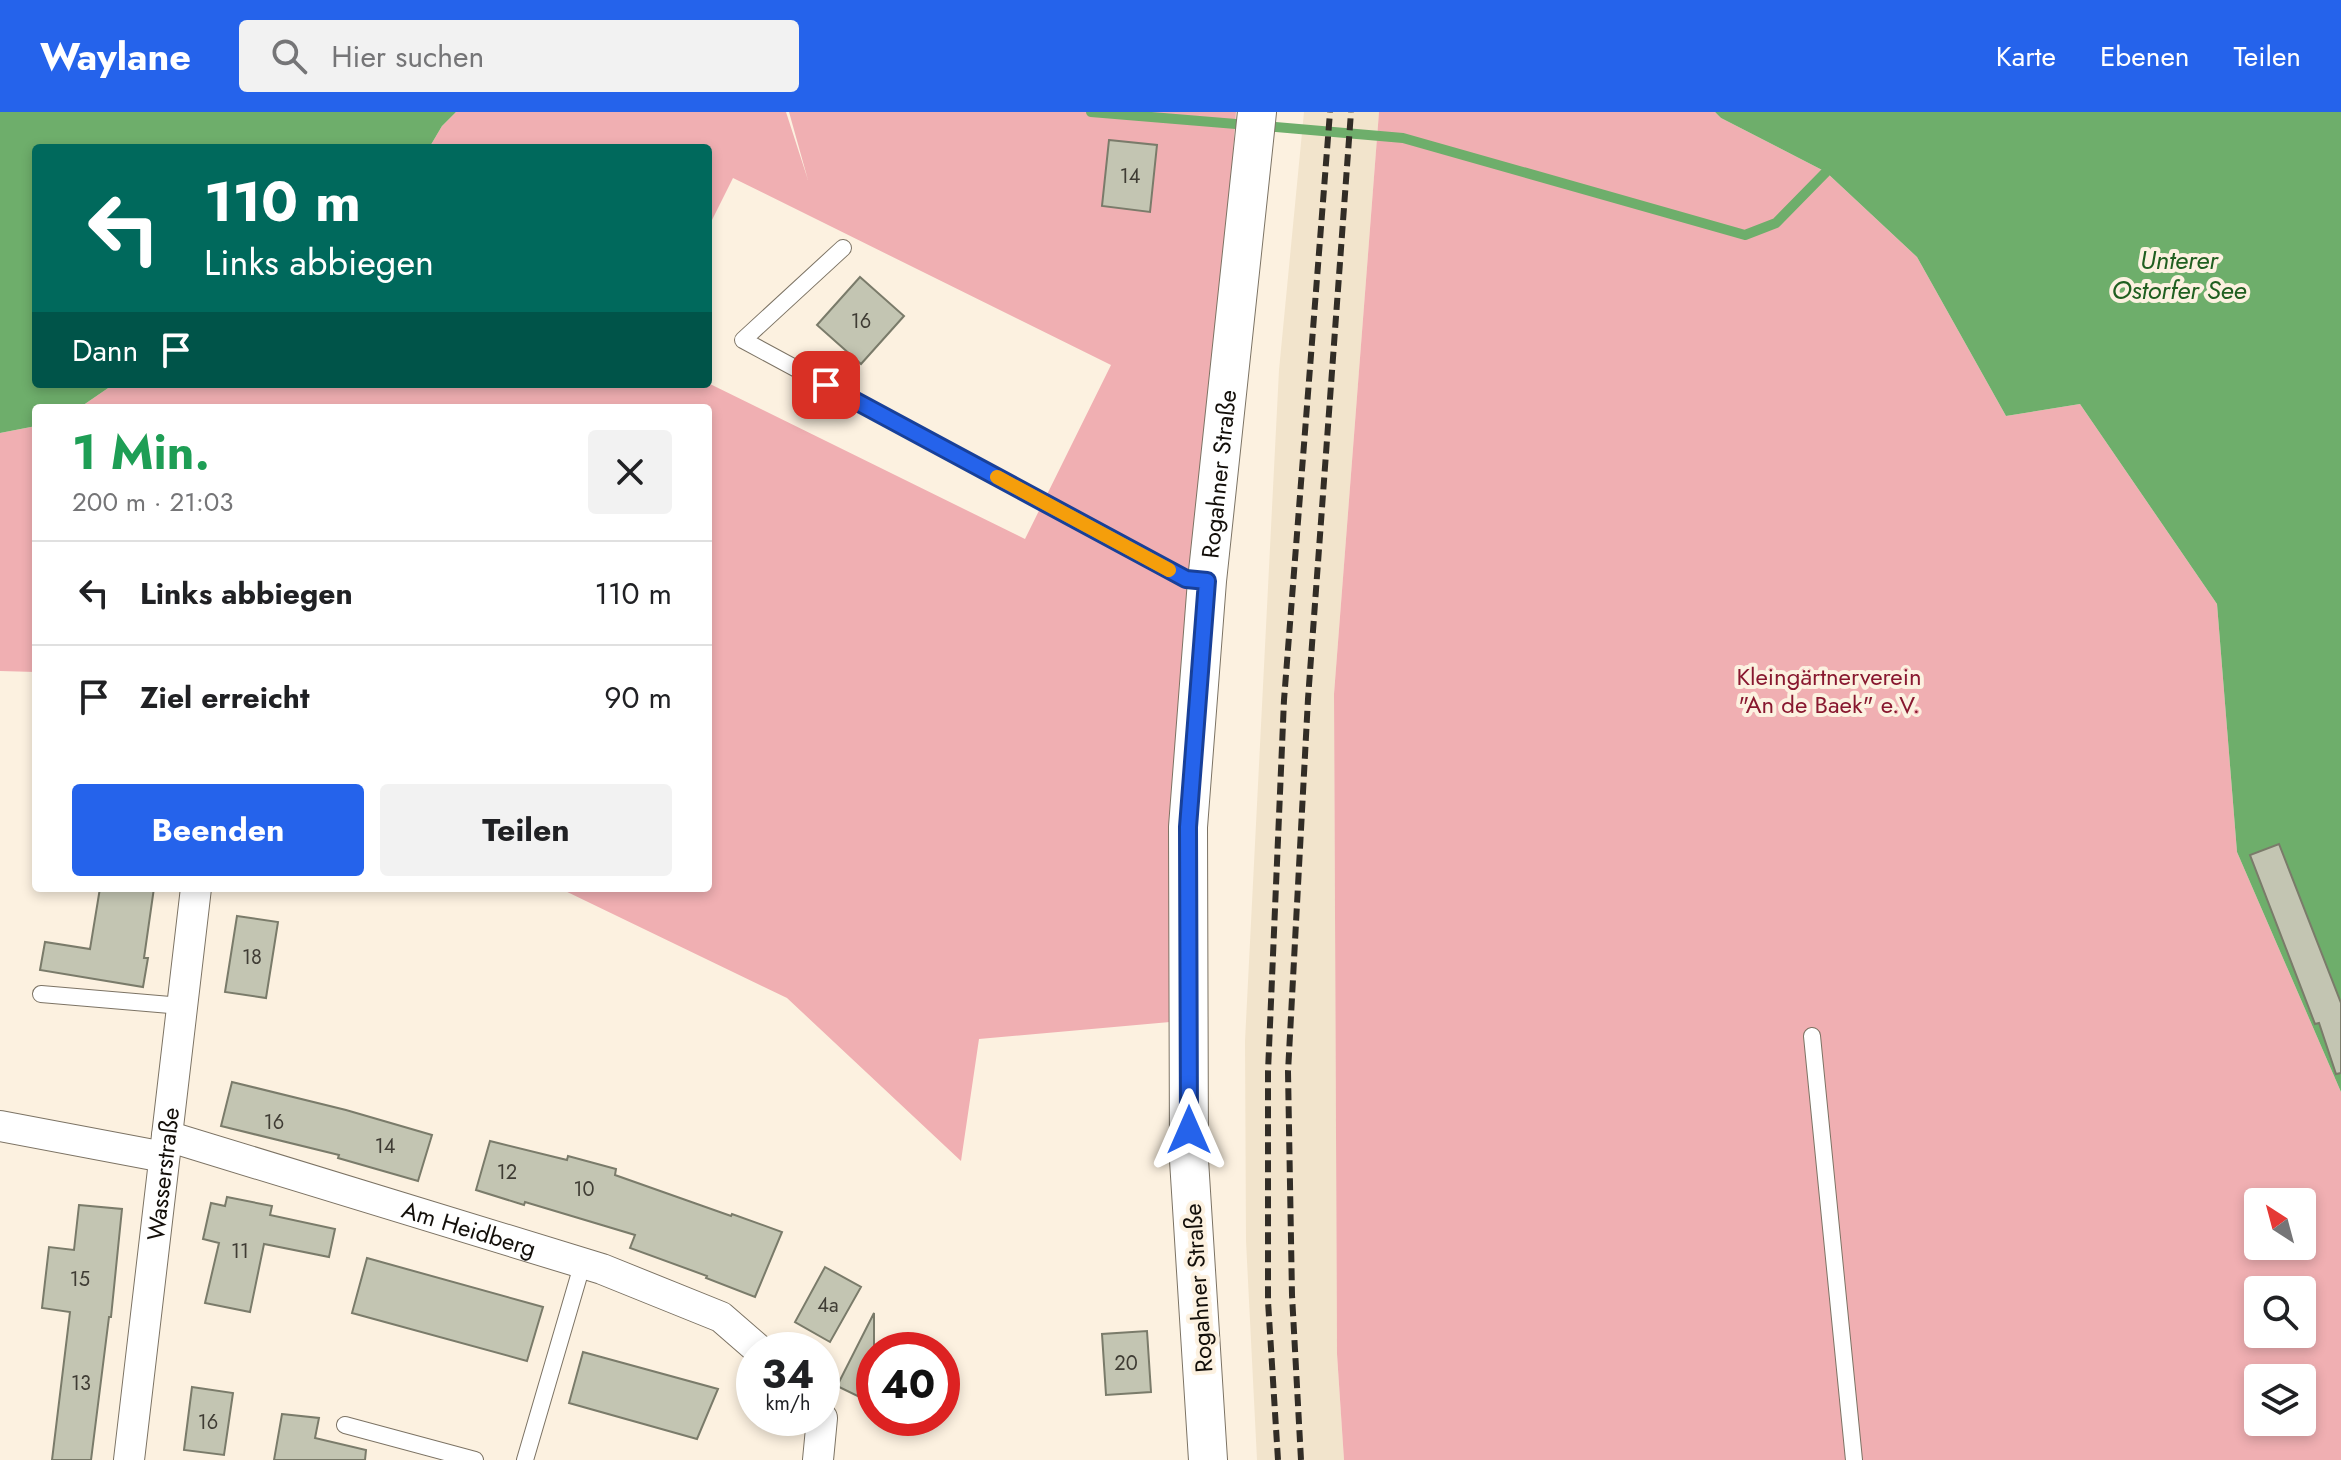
<!DOCTYPE html>
<html lang="de">
<head>
<meta charset="utf-8">
<style>
	:root { --surface:#fff; --page:#f2f2f2; --text:#202124; --muted:#757577; --line:#e0e0e0; --accent:#2563eb }
	body { margin:0; font-family:Jost,sans-serif; background:var(--page); color:var(--text); height:100vh; display:flex; flex-direction:column; font-size:30px; white-space:nowrap }
	* { box-sizing:border-box; margin:0 }
	p { font-size:26px; color:var(--muted) }
	.icon { flex:none; width:44px; height:44px; fill:none; stroke:currentColor; stroke-width:2; stroke-linecap:round; stroke-linejoin:round }
	.map { position:relative; flex:1; overflow:hidden }
	.drawer { position:absolute; left:32px; top:292px; width:680px; height:488px; display:flex; flex-direction:column; background:var(--surface); border-radius:8px; box-shadow:0 4px 12px #0003 }
	.drawer>* { flex:none }
	.guide { position:absolute; left:32px; top:32px; width:680px; height:244px; border-radius:8px; box-shadow:0 4px 12px #0003; background:#00695c; color:#fff; overflow:hidden }
	.needle { width:52px; rotate:324deg }
	.tools { position:absolute; left:2244px; top:1076px; display:grid; gap:16px }
	.tools a { display:grid; place-items:center; width:72px; height:72px; border-radius:8px; background:var(--surface); box-shadow:0 4px 12px #0003; font-size:40px }
	.speed { position:absolute; left:736px; top:1220px; display:flex; gap:16px; font-size:40px; font-weight:700; text-align:center }
	.speed>* { display:grid; place-content:center; width:104px; height:104px; border-radius:50%; background:var(--surface); box-shadow:0 4px 12px #0003; line-height:1 }
	.speed small { font-size:20px; font-weight:400 }
	.speed .limit { border:12px solid #d22; background:#fff; color:#111 }
	.pin { position:absolute; display:grid; place-items:center; width:68px; height:68px; color:#fff; margin:-34px; border-radius:16px; box-shadow:0 4px 12px #0006 }
	.me { position:absolute; width:88px; margin:-44px; rotate:0deg; stroke-linejoin:round; filter:drop-shadow(0 0 6px #0008) }
	.turn { display:flex; align-items:center; gap:28px; height:168px; padding:0 40px; font-size:36px }
	.turn .icon { width:104px; height:104px; stroke-width:2.5 }
	.turn b { display:block; font-size:56px; line-height:68px }
	.then { display:flex; align-items:center; height:76px; padding:0 40px; background:#0003; gap:16px; font-size:30px }
	.round { display:grid; place-items:center; flex:none; width:84px; height:84px; border-radius:8px; background:var(--page) }
	.headline { display:flex; align-items:center; justify-content:space-between; height:136px; padding:0 40px }
	h1 { font-size:48px; font-weight:700; line-height:60px; color:#1e9e55 }
	.button { display:flex; gap:16px; margin-top:auto; padding:16px 40px }
	.button a { flex:1; height:92px; border-radius:8px; background:var(--accent); color:#fff; font-size:32px; font-weight:700; line-height:92px; text-align:center }
	.button a+a { background:var(--page); color:var(--text) }
	ul { padding:0; list-style:none }
	li { display:flex; align-items:center; gap:24px; height:104px; padding:0 40px; border-top:2px solid var(--line) }
	li div { flex:1 }
	li b { display:block; font-size:30px }
	li em { font-style:normal }
	header { display:flex; align-items:center; gap:48px; box-sizing:border-box; height:112px; padding:0 40px; background:var(--accent); color:#fff }
	header strong { font-size:38px }
	nav { display:flex; gap:44px; margin-inline-start:auto; font-size:28px }
	.search { width:560px; height:72px; background:var(--page); display:flex; align-items:center; gap:20px; box-sizing:border-box; padding:0 28px; border-radius:8px; color:var(--muted); font-size:30px }
	.map>svg:first-child { display:block }
	.built { fill:#f2e4cc }
	.green { fill:#f0afb2; fill-rule:evenodd }
	.water { fill:#6eae6b }
	.lines { fill:none; stroke-linecap:round; stroke-linejoin:round }
	.stream { stroke:#6eae6b; stroke-width:10 }
	.building { fill:#c3c5b2; stroke:#7a7b6a; stroke-width:2 }
	.service-casing { stroke:#7c7364; stroke-width:18 }
	.minor-casing { stroke:#7c7364; stroke-width:32 }
	.tertiary-casing { stroke:#7c7364; stroke-width:40 }
	.service { stroke:#fff; stroke-width:16 }
	.minor { stroke:#fff; stroke-width:30 }
	.tertiary { stroke:#fff; stroke-width:38 }
	.rail { stroke:#322d26; stroke-width:6; stroke-dasharray:12 6; stroke-linecap:butt }
	.route-casing { stroke:#184099; stroke-width:20 }
	.route { stroke:#2563eb; stroke-width:14 }
	.slow { stroke:#f59e0b; stroke-width:14 }
	.labels { text-anchor:middle; dominant-baseline:central; stroke-width:8; stroke-linejoin:round; paint-order:stroke }
	.number-label { font-size:20px; fill:#3f3c34 }
	.street-label { font-size:24px; fill:#130f0a; stroke:#fcf1e0 }
	.park-label { font-size:24px; fill:#88182f; stroke:#fcf1e0 }
	.water-label { font-size:26px; font-style:italic; fill:#1f5f20; stroke:#fcf1e0 }
</style>
</head>
<body>
<header>
<strong>Waylane</strong>
<div class="search"><svg class="icon" aria-label="search" viewBox="0 0 24 24"><circle cx="10" cy="10" r="6"/><path d="M15 15l6 6"/></svg>Hier suchen</div>
<nav><a>Karte</a><a>Ebenen</a><a>Teilen</a></nav>
</header>
<div class="map">
<svg width="2341" height="1348" viewBox="0 0 2341 1348">
	<rect width="100%" height="100%" fill="#fcf1e0"/>
	<path class="built" d="M1304,0H1379L1334,582L1337,1242L1344,1348H1257L1246,1129L1245,929L1279,258Z"/>
	<path class="green" d="M456,0H786L808,68L789,0H1236L1170,910L979,927L961,1049L787,886L559,776H708V296H79L114,272L708,271L1025,427L1111,253L733,66L708,116V36H429L442,14Z
		M1379,0H1715L1721,6L1826,60L1917,145L2006,304L2080,292L2217,492L2237,740L2341,980V1348H1344L1337,1242L1334,582ZM2258,1090H2302V1134H2258ZM2258,1178H2302V1222H2258ZM2258,1266H2302V1310H2258Z
		M36,314V560L0,559V321Z"/>
	<path class="water" d="M0,0H456L442,14L429,36H36V272H114L79,296H36V314L0,321Z
		M1715,0H2341V980L2237,740L2217,492L2080,292L2006,304L1917,145L1826,60L1721,6Z"/>
	<g class="lines">
		<path class="stream" d="M1091,0L1248,13
			M1264,14L1403,26L1745,123L1776,111L1826,60"/>
	</g>
	<path class="building" d="M1109,28L1157,33L1150,100L1102,94Z
		M860,165L904,204L861,252L817,213Z
		M2279,732L2341,891V961L2336,962L2319,911L2315,912L2250,743Z
		M100,776H154L144,846H148L143,875L40,858L45,830L90,837Z
		M237,804L278,810L266,886L225,880Z
		M232,970L346,998L432,1023L418,1069L338,1046L339,1043L221,1014Z
		M490,1029L567,1048L568,1044L616,1057L615,1063L731,1104L732,1102L782,1120L755,1185L706,1166L707,1164L630,1136L635,1123L525,1090L524,1093L476,1078Z
		M227,1085L272,1094L270,1103L335,1117L329,1145L264,1132L250,1200L205,1191L219,1131L203,1127L211,1091L225,1094Z
		M79,1093L122,1097L111,1205H109L91,1348H52L70,1200L42,1196L49,1135L74,1138Z
		M367,1146L543,1195L527,1249L352,1201Z
		M825,1155L861,1175L830,1230L795,1210Z
		M874,1201V1292L837,1274Z
		M1147,1219L1151,1280L1106,1283L1102,1222Z
		M583,1240L718,1277L697,1327L569,1291Z
		M192,1275L233,1281L224,1343L184,1338Z
		M282,1302L319,1306L315,1326L366,1338L365,1348H274Z"/>
	<g class="lines">
		<defs>
			<path id="service" d="M843,136L743,228L1186,467L1207,469
				M41,882L182,894
				M1812,924L1854,1348
				M345,1313L475,1348
				M525,1348L583,1150"/>
			<g id="minor">
				<path d="M0,1014L164,1045"/>
				<path id="s1" d="M167,1024L602,1157L721,1205L759,1238"/>
				<path id="s2" d="M129,1348L196,776"/>
				<path d="M818,1348L822,1306"/>
			</g>
			<g id="tertiary">
				<path id="s3" d="M1208,1348L1189,1048L1188,715L1207,469L1257,0"/>
			</g>
		</defs>
		<use href="#service" class="service-casing"/>
		<use href="#minor" class="minor-casing"/>
		<use href="#tertiary" class="tertiary-casing"/>
		<use href="#service" class="service"/>
		<use href="#minor" class="minor"/>
		<use href="#tertiary" class="tertiary"/>
		<path class="rail" d="M1278,1348L1268,1189V959L1284,588L1330,0
			M1301,1348L1292,1183L1288,960L1308,587L1351,0"/>
	</g>
	<g class="lines">
		<defs>
			<path id="route" d="M826,273L1186,467L1207,469L1188,715L1189,1018"/>
		</defs>
		<use href="#route" class="route-casing"/>
		<use href="#route" class="route"/>
		<path class="slow" d="M997,365L1169,458"/>
	</g>
	<g class="labels">
		<g class="number-label">
			<text x="1130" y="64">14</text>
			<text x="861" y="209">16</text>
			<text x="252" y="845">18</text>
			<text x="274" y="1010">16</text>
			<text x="385" y="1034">14</text>
			<text x="507" y="1060">12</text>
			<text x="584" y="1077">10</text>
			<text x="240" y="1139">11</text>
			<text x="80" y="1167">15</text>
			<text x="828" y="1193">4a</text>
			<text x="1126" y="1251">20</text>
			<text x="81" y="1271">13</text>
			<text x="208" y="1310">16</text>
		</g>
		<g class="street-label">
			<text stroke="none"><textPath href="#s3" startOffset="988">Rogahner Straße</textPath></text>
			<text stroke="none"><textPath href="#s2" startOffset="288">Wasserstraße</textPath></text>
			<text stroke="none"><textPath href="#s1" startOffset="316">Am Heidberg</textPath></text>
			<text transform="translate(1198 1176) rotate(-94)">Rogahner Straße</text>
		</g>
		<g class="park-label">
			<text x="1829" y="564">Kleingärtnerverein<tspan x="1829" dy="28">"An de Baek" e.V.</tspan></text>
		</g>
		<g class="water-label">
			<text x="2179" y="148">Unterer<tspan x="2179" dy="30">Ostorfer See</tspan></text>
		</g>
	</g>
</svg>
<div class="tools">
<a><svg class="needle" viewBox="-14 -14 28 28"><path d="M0-13l5 13h-10z" fill="#e53935"/><path d="M0 13l5-13h-10z" fill="#757577"/></svg></a>
<a><svg class="icon" aria-label="search" viewBox="0 0 24 24"><circle cx="10" cy="10" r="6"/><path d="M15 15l6 6"/></svg></a>
<a><svg class="icon" aria-label="layers" viewBox="0 0 24 24"><path d="M12 4l9 5-9 5-9-5zM3 14l9 5 9-5"/></svg></a>
</div>
<div class="speed"><div>34<small>km/h</small></div><div class="limit">40</div></div>
<div class="pin" style="left:826px;top:273px;background:#d93025"><svg class="icon" aria-label="arrive" viewBox="0 0 24 24"><path d="M6 21V4h12l-3 4 3 4H6"/></svg></div>
<svg class="me" style="left:1189px;top:1018px" viewBox="-20 -20 40 40"><path d="M0-17L14 15 0 8-14 15z" fill="#2563eb" stroke="#fff" stroke-width="4"/></svg>
<div class="guide">
<div class="turn"><svg class="icon" aria-label="left" viewBox="0 0 24 24"><path d="M17 20v-9H6M10 6l-5 5 5 5"/></svg><div><b>110 m</b>Links abbiegen</div></div>
<div class="then">Dann<svg class="icon" aria-label="arrive" viewBox="0 0 24 24"><path d="M6 21V4h12l-3 4 3 4H6"/></svg></div>
</div>
<section class="drawer">
<div class="headline"><div><h1>1 Min.</h1><p>200 m · 21:03</p></div><a class="round"><svg class="icon" aria-label="close" viewBox="0 0 24 24"><path d="M6 6l12 12M18 6L6 18"/></svg></a></div>
<ul>
<li><svg class="icon" aria-label="left" viewBox="0 0 24 24"><path d="M17 20v-9H6M10 6l-5 5 5 5"/></svg><div><b>Links abbiegen</b></div><em>110 m</em></li>
<li><svg class="icon" aria-label="arrive" viewBox="0 0 24 24"><path d="M6 21V4h12l-3 4 3 4H6"/></svg><div><b>Ziel erreicht</b></div><em>90 m</em></li>
</ul>
<div class="button"><a>Beenden</a><a>Teilen</a></div>
</section>
</div>
</body>
</html>
